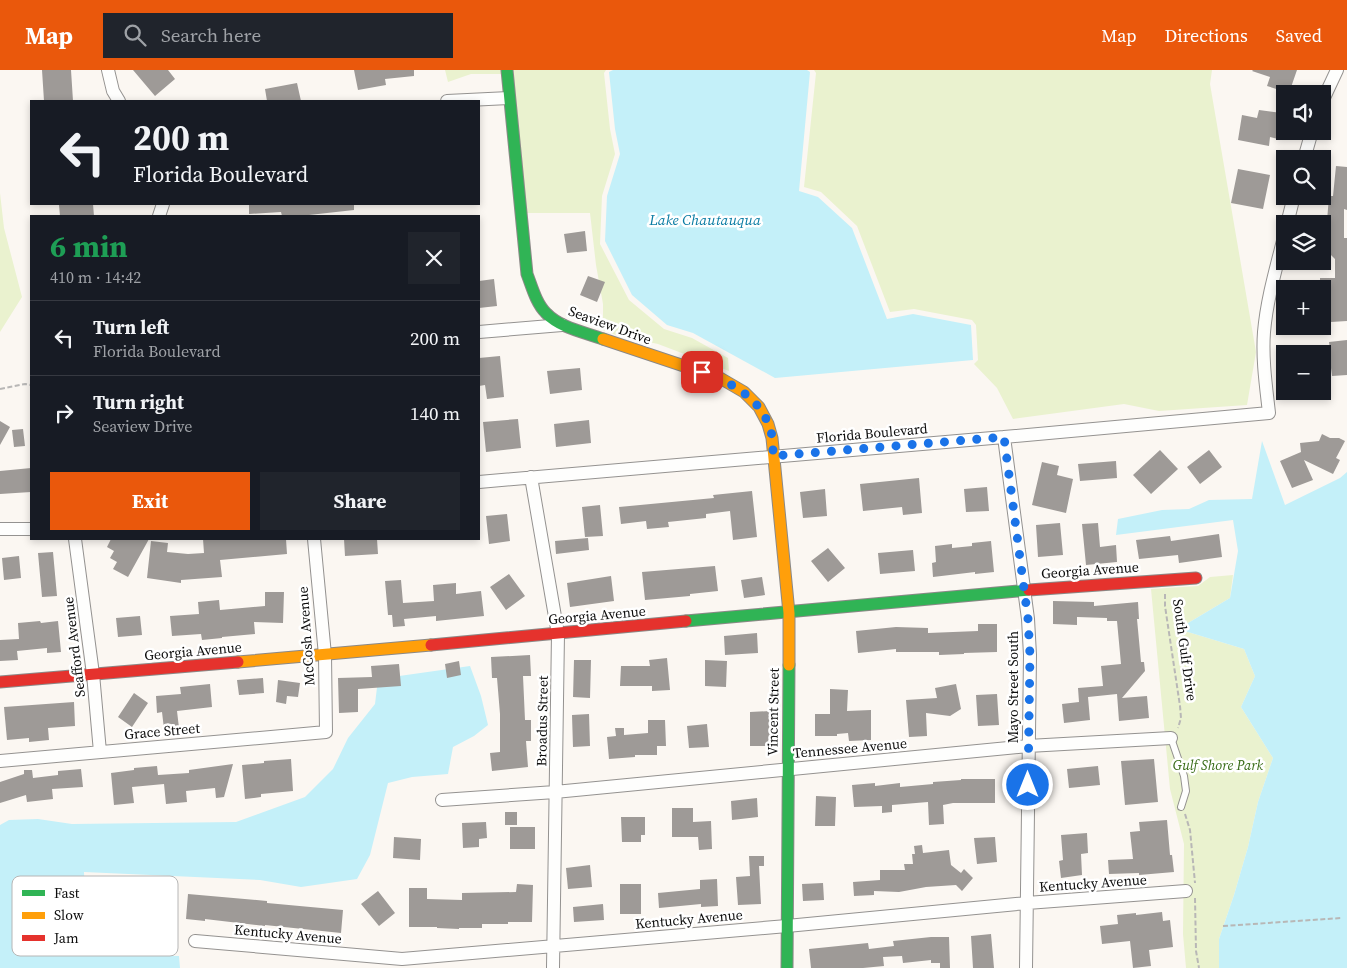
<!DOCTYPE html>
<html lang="en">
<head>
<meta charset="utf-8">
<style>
	:root { --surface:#171b24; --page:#20242c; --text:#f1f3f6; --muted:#9ea1a6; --line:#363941; --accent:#ea580c }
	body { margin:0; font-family:"Source Serif 4",serif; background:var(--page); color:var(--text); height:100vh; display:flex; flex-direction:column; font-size:19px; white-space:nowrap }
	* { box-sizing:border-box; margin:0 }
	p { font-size:16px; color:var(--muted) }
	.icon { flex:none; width:28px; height:28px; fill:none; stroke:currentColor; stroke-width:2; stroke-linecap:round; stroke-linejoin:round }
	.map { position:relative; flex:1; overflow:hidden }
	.details { position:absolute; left:30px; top:145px; width:450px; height:325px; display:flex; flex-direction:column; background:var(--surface); border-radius:0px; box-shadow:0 2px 8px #0003 }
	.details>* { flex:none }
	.banner { position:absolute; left:30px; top:30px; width:450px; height:105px; border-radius:0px; box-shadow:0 2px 8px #0003; background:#171b24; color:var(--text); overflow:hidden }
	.controls { position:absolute; left:1276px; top:15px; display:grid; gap:10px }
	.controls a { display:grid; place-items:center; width:55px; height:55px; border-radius:0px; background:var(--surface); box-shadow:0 2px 8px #0003; font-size:25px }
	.pin { position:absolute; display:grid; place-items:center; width:42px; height:42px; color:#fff; margin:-21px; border-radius:10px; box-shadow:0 2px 8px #0006 }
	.me { position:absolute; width:55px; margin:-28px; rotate:0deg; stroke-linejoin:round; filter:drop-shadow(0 0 4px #0008) }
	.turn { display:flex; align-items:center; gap:18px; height:105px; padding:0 20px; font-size:22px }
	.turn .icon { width:65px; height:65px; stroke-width:2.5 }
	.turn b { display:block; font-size:35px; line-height:42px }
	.round { display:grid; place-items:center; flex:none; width:52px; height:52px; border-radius:0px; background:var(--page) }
	.headline { display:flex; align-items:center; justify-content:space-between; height:85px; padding:0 20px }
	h1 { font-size:30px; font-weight:700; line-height:38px; color:#1e9e55 }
	.action { display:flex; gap:10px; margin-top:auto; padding:10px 20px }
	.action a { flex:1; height:58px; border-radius:0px; background:var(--accent); color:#fff; font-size:20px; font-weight:700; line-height:58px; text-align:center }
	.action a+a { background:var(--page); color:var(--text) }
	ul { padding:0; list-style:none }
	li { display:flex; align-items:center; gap:15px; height:75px; padding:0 20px; border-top:1px solid var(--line) }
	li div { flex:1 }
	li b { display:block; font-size:19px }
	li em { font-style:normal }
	header { display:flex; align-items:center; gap:30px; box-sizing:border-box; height:70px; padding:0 25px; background:var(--accent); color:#fff }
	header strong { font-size:24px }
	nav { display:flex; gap:28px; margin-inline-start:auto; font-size:18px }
	.search { width:350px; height:45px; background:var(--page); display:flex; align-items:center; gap:12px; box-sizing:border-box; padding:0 18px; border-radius:0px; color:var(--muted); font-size:19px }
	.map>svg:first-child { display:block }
	.green { fill:#eaf2cf }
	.water { fill:#c4f0f9 }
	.building { fill:#9e9a97 }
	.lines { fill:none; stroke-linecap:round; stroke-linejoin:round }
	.lane-casing { stroke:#949290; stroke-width:8 }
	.street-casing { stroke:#949290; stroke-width:14 }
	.fast-casing { stroke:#8b8987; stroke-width:13 }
	.slow-casing { stroke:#8b8987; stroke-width:13 }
	.jam-casing { stroke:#8b8987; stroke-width:13 }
	.path { stroke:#b8b7b6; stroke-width:2; stroke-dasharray:5 2.5; stroke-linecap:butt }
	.lane { stroke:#fefefd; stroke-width:6 }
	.street { stroke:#fefefd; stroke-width:12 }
	.fast { stroke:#30b455; stroke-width:11 }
	.slow { stroke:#ff9f0a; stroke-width:11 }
	.jam { stroke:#e5322d; stroke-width:11 }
	.route { stroke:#1a73e8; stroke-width:9; stroke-dasharray:0 16.2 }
	.labels { text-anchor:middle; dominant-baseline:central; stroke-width:5; stroke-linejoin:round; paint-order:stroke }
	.street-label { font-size:14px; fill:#0d0d0d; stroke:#fff }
	.park-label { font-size:14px; font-style:italic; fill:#386c17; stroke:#fff }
	.water-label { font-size:15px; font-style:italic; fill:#0a7ca4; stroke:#fff }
	.key { fill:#fff; stroke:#b6b6b6; stroke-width:1 }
	.key-label { font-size:14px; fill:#0d0d0d }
</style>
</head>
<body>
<header>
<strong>Map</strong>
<div class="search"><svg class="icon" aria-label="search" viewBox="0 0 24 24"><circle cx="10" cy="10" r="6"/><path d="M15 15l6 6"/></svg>Search here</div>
<nav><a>Map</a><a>Directions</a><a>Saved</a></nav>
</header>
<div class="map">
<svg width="1347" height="898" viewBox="0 0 1347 898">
	<rect width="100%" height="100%" fill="#fbf7f2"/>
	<path class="green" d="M445,0H501V4H471L448,12Z
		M513,0H606L604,3L610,59L615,84L602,126L600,174L629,230L664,259L692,268L728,288L729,301L658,274L616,265L603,260V234L596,195L590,143H527Z
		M814,0H1212L1210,14L1256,282L1247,335L1159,341L1124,334L1013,349L997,318L974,294L978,290L976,255L972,250L914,239L890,242L857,156L821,122L804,117L816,3Z
		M0,123L4,158L22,227L0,262Z
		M1233,505L1230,528L1178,559L1244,579L1255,606L1241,637L1273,688L1258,732L1248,777L1234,825L1219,869V898H1186L1183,864L1184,774L1170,719L1151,519L1198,516L1210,507Z"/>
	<path class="water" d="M613,0H807L810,2L799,121L818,127L852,158L887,249L913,244L971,255L973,290L775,308L693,263L667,255L632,225L605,171L607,126L620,84L615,59L609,2Z
		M1262,371L1285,435L1340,408L1347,402V898H1219V869L1234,825L1248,777L1258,732L1273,688L1241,637L1255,606L1244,579L1178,559L1230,528L1238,481L1233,450L1116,465L1118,449L1162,440L1189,439L1209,430L1252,429Z
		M470,596L481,626L488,655L474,666L453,677L448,704L412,707L388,713L370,785L357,809L301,817L260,810L84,802L87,884L179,886L180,898H0V755L9,750L38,749L72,754L236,752L305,727L333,699L348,668L375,634L378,609Z"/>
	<path class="building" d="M42,0H71L73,31H44Z
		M133,0H168L175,9L155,26Z
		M354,0H414V6L385,9L386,15L358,20Z
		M1253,0H1297L1289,23L1267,16L1270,7L1252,1Z
		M297,13L301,31H267L265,19Z
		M1259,40L1282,43L1278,69L1270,67L1269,76L1238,70L1242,45L1257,48Z
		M1336,96L1347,97V140L1344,139V168H1347V251L1331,252L1330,235H1322V219H1320V208H1335V189L1322,176V151H1327L1329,126H1333Z
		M1238,99L1270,105L1263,139L1231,133Z
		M75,134H93L94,146H60L59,135Z
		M249,134H354V140L309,145V146H282L281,142L249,144Z
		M585,161L587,181L567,183L564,164Z
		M588,206L605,212L597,232L580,225Z
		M494,209L497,236L479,238V211Z
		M1347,270V305L1332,306L1331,298L1322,299V281L1330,280L1329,272Z
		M500,286L504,327L487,329L485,315L479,316V288Z
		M580,298L582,320L550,324L547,301Z
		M518,349L521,378L486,382L483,352Z
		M589,350L591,373L556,377L554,354Z
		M0,351L10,357L0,375Z
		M23,359L25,376L14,377L12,360Z
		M1322,364L1330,368H1339L1345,371L1336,388L1340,390L1333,404L1304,390L1313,410L1292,418L1280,391L1301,382L1300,373L1319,371Z
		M1160,380L1178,399L1151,424L1133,405Z
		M1209,380L1222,397L1200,414L1187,397Z
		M1116,391L1117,408L1080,411L1078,394Z
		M1042,392L1059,396L1057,405L1073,409L1066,443L1032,435Z
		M31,398V422L0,424V401Z
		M919,408L922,443L903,445L902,437L863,441L860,414Z
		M987,417L989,441L966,442L964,419Z
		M825,419L827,446L803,448L800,422Z
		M752,421L757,467L733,470L730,441L706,444V448L668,452L669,457L647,459L646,451L621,454L619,437L714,428L713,425Z
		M600,435L603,466L585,467L582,437Z
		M507,444L510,471L489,474L486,446Z
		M1060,453L1063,485L1038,487L1036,455Z
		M1098,453L1100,477L1116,475L1117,492L1086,495L1082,454Z
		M1219,464L1222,487L1179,493L1178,485L1139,489L1136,470L1170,466L1171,471Z
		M588,468L589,480L556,484L555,471Z
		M111,469H149L128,507L113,499L117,492L110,488L114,481L107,477Z
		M203,469H242V470L286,469L287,484L220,490L222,507L181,510V513L147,508L151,471L168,473L167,482L188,484L204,483Z
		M344,469H377L378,484L345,486Z
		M991,471L994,502L975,504V502L933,507L932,493L936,492L935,476L952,474V478L972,476V473Z
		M828,478L845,498L828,512L811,491Z
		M913,480L915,501L880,504L878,483Z
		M53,482L57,526L42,527L38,483Z
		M19,486L21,508L4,510L2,488Z
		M715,496L718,521L690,524V526L645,530L642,502Z
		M509,504L525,526L506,540L490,517Z
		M611,506L614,531L570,537L567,513Z
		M762,507L765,525L744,528L741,510Z
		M401,510L403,533L434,531L433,515L456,513V524L481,521L484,546L436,551V546L404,549L405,556L393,557L392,545H388L385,511Z
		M265,522H284L283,553L254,552L255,564L222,567V568L202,570L201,564L172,566L170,546L199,544L198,532L219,530L220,540L265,536Z
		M1053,531L1094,532V536L1138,532L1139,549H1137L1141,592H1144L1145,601L1122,628L1147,626L1149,648L1119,651L1117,624L1088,627L1090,650L1064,653L1062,634L1079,632L1078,618L1103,616L1101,596L1121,594L1117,551H1107V548L1077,547V555L1053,554Z
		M140,546L142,565L118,567L116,548Z
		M40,551L41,553L58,551L61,582L47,583V578L17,581L18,590L0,591V570L19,569L18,553Z
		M978,554H997V582L964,583V584L939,585V582H896V579L858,583L856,561L896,557L928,558V563L978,561Z
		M757,563L758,583L725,585L724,566Z
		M530,585L531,606H523L525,650H531V671H526L528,697L492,701L490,683L500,682V644L497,608H492L491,587Z
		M667,588L670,620L652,621V616H620L621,596H650L649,590Z
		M574,590H591L590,628L573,627Z
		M705,590L727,591L726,617L705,616Z
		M459,591L461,605L447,608L445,594Z
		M399,594L401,616L358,619V642L339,643L338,608L372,607L371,596Z
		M263,608L264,623L239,625L237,610Z
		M278,610L300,613L298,627L287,626L286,634L276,632Z
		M210,614L212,637L177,641L179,658L164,659L162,642L157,643L156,626L181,624L180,617Z
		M956,614L961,639L950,646L926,643L927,666L909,667L906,630L937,628L935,618Z
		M830,619L848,620L847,641L871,640V670L849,671L848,663L837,664V666H815V644H830Z
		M134,623L148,633L132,657L118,647Z
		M997,624L999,655L978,656L976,625Z
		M74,632L75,656L48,658L49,670L29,672V668L7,670L4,637Z
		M770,641V676H750V642Z
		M589,644L590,676L573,677L572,645Z
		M648,650H665L666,676H657V685H635V687L609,689L607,667L616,666L615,658H624V665L648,663Z
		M707,654L709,677L689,678L687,656Z
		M291,689L293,721L261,724V727L245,729L242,695L264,693V691Z
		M1154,689L1158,732L1125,735L1121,691Z
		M233,694L224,727L216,728L215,718L186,721L187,732L166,734L164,714L132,717L134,733L114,735L111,703L134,700V698L157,696L158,705L189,703V700Z
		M1098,696L1100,715L1069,718L1067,699Z
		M81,699L83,717L52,719L53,729L27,732L26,725L0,733V712L24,704V700H32L33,708L58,705V701Z
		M961,709H995V733H953L943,735L944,754L929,755L928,732L892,735V742L882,743V736L854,737L852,715L875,713V716L900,713V717L933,714V712L961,710Z
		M816,726L836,727L835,756H815Z
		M757,728L758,747L732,750L731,731Z
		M672,738H693V752L711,751L712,779L699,780L698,767H672Z
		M505,742H517V755H505Z
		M621,747H645V765H641V772H622Z
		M1167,750L1170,785H1172L1174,802L1139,805V803L1109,804L1108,790L1133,789L1130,762L1140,761L1139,752Z
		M486,752L487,768L479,769V777L463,778L462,753Z
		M510,757H535V779H510Z
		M1087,763L1088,783L1081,784L1082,805L1061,808L1059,791L1063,790L1061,765Z
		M394,767L421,769L420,790L393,788Z
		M995,767L997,792L977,794L974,768Z
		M922,775L923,783L949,780L951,795L961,803L964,799L973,808L962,821L956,815L926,817L899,822L874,821V825L854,826L853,812L880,810V800H905L904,794H913L912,784H915L914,776Z
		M749,786H764V796H759L761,834L738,835L736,807L750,806Z
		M590,795L592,817L568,819L566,798Z
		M717,809L718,836L701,837V834L659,838L658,823L700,819V810Z
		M823,813L824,830L803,831L802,814Z
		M517,814L533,815L532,852H508V854H482V858H459V859L437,858V857H409V818H427V829L462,830V823L516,822Z
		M620,814H641V844H620Z
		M378,821L395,843L379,856L361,834Z
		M188,824L267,831V833L343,840L341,863L265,855V856L205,849V851L186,849Z
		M603,834L604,850L574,852L573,837Z
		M1162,842L1163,851L1170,850L1173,877L1149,880L1151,896L1133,898L1130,871L1102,874L1100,856L1118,854L1117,845L1136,843V845Z
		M991,864L994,898H973L971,866Z
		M931,867H949L950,898H940V893H931V890L903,893L902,886L883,887L884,896L863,898H811L809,879L868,873L869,879L894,876L893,871Z"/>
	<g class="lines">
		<defs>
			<path id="lane" d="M1171,668L1184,706L1186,721L1181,737"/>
			<path id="street" d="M108,0L113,21L119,31
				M447,31L509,28
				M1322,32L1337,0
				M1304,89L1312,61
				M159,146L163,134
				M1287,154L1294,126
				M479,262L562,255
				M1004,367L1028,549L1030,585L1026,898
				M531,407L558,564L553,898
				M479,412L1004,367L1269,343C1266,316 1262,289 1264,262C1267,228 1277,195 1285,163
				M0,459H31
				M75,469L93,604L100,682
				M0,691L326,662L325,585L314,469
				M442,730L555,722L1028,676L1171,668
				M195,871L402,889L787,856L1027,833L1186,821"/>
			<path id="fast" d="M507,0L527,204C532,217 536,233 546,243C560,258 584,262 603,269
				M686,551L1029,520
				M787,898L789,595"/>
			<path id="slow" d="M603,269L720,308L744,322L759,337L768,354L772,368L789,543V595
				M238,592L431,575"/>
			<path id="jam" d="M1029,520L1196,508
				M431,575L686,551
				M0,612L238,592"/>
		</defs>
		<use href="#lane" class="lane-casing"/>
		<use href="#street" class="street-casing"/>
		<use href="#fast" class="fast-casing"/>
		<use href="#slow" class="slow-casing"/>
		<use href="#jam" class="jam-casing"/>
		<path class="path" d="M0,319L25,314L31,315
			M1165,524V536L1180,636L1181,648L1178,658
			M1185,744L1190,760L1195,813
			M1195,828L1196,881L1199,898
			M1223,856L1341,848"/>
		<use href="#lane" class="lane"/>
		<use href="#street" class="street"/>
		<use href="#fast" class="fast"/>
		<use href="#slow" class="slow"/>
		<use href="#jam" class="jam"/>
	</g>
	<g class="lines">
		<path class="route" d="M702,302C734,313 765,331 772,366C773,373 773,380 773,386L1004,367L1028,549L1030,585L1028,715"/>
	</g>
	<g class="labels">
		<g class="street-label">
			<text transform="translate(610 255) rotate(20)">Seaview Drive</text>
			<text transform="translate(872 363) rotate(-5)">Florida Boulevard</text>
			<text transform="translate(1090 500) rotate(-4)">Georgia Avenue</text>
			<text transform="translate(597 545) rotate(-5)">Georgia Avenue</text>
			<text transform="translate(306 566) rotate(-94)">McCosh Avenue</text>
			<text transform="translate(74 577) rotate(-97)">Seafford Avenue</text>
			<text transform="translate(1185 580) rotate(82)">South Gulf Drive</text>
			<text transform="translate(193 581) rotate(-5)">Georgia Avenue</text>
			<text transform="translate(1013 617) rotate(-90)">Mayo Street South</text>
			<text transform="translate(773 642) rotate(-89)">Vincent Street</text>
			<text transform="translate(542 651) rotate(-89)">Broadus Street</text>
			<text transform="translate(162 661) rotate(-5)">Grace Street</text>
			<text transform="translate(850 678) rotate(-5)">Tennessee Avenue</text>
			<text transform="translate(1093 813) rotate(-4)">Kentucky Avenue</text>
			<text transform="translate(689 849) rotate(-5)">Kentucky Avenue</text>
			<text transform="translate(288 864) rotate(5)">Kentucky Avenue</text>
		</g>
		<g class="park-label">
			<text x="1218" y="695">Gulf Shore Park</text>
		</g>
		<g class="water-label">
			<text x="705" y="149">Lake Chautauqua</text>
		</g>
	</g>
	<rect x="12" y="806" width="166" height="80" rx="8" class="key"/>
	<rect x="22" y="820" width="23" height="6" fill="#30b455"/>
	<rect x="22" y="842" width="23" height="7" fill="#ff9f0a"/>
	<rect x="22" y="865" width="23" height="6" fill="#e5322d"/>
	<g class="key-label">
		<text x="54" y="828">Fast</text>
		<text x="54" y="850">Slow</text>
		<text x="54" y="873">Jam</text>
	</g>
</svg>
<div class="controls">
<a><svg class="icon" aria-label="sound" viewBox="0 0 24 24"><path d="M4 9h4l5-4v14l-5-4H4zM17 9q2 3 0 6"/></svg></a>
<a><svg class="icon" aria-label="search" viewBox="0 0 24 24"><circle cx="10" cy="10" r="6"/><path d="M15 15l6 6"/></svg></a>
<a><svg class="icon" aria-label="layers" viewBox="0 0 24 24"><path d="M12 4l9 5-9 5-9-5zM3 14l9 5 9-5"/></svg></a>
<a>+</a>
<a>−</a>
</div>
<div class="pin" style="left:702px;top:302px;background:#d93025"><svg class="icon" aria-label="arrive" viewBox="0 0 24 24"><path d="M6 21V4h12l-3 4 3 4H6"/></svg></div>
<svg class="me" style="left:1028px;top:715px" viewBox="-20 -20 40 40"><circle r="17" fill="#1a73e8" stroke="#fff" stroke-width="3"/><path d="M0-11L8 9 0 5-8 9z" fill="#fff"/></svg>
<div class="banner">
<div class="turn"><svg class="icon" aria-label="left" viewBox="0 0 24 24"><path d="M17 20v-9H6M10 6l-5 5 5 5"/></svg><div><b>200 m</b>Florida Boulevard</div></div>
</div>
<section class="details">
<div class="headline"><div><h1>6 min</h1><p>410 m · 14:42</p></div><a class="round"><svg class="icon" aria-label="close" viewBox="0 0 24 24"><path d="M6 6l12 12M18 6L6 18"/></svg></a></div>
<ul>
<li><svg class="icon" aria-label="left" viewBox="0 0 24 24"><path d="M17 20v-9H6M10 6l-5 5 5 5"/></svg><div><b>Turn left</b><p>Florida Boulevard</p></div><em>200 m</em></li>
<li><svg class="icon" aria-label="right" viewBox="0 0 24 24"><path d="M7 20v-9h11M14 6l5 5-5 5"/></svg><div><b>Turn right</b><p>Seaview Drive</p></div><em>140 m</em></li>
</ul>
<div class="action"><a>Exit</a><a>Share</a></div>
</section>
</div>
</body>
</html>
